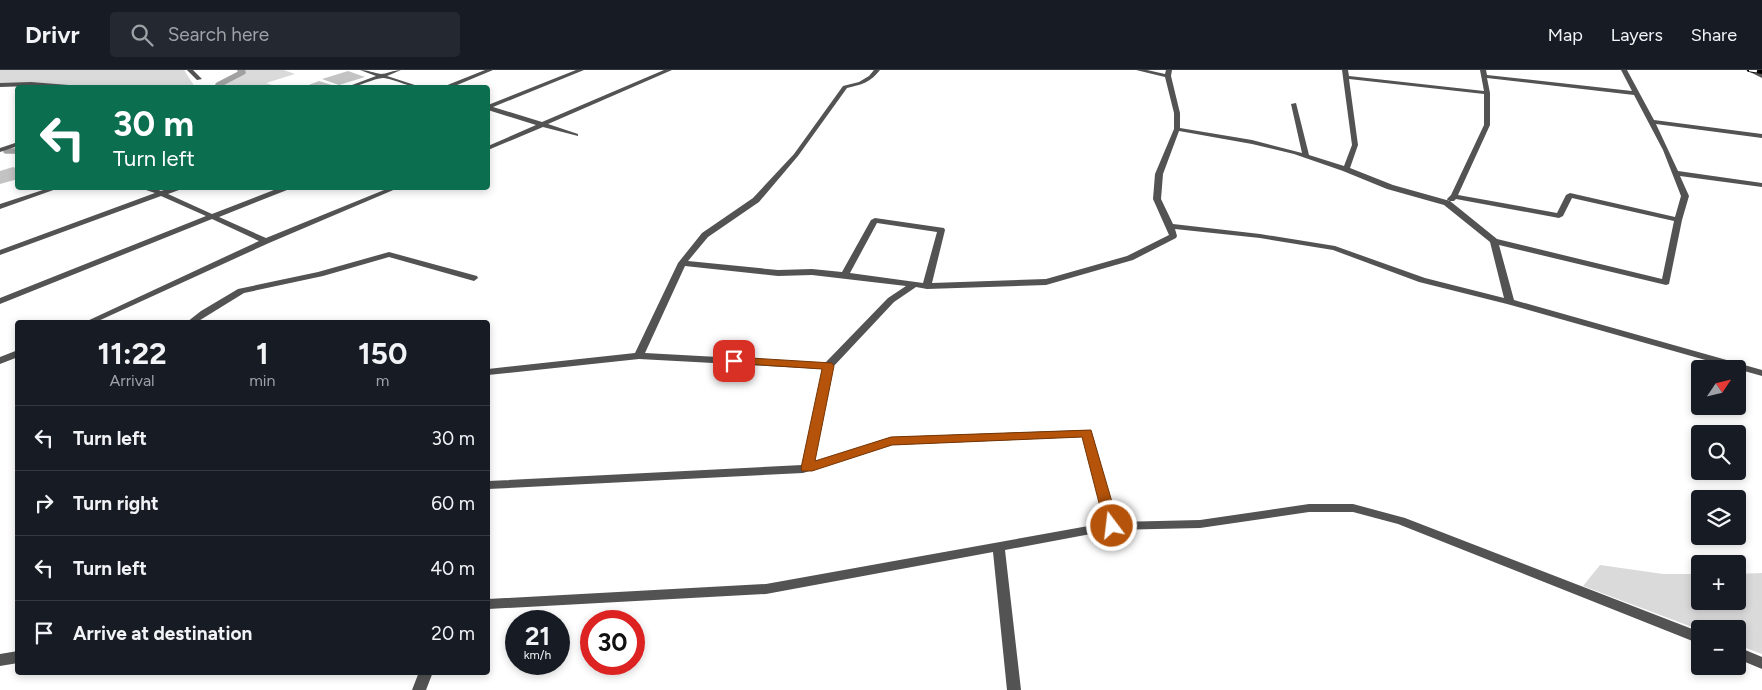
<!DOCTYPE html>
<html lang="en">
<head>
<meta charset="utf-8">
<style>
	:root { --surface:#171b24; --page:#242831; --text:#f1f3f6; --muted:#9ea1a6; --line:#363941 }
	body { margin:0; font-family:Figtree,sans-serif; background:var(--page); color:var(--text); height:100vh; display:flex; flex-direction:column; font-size:19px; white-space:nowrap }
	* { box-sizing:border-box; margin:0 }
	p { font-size:16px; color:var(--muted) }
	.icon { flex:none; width:28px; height:28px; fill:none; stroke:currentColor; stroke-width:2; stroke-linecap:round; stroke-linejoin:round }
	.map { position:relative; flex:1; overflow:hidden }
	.sheet { position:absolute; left:15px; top:250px; width:475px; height:355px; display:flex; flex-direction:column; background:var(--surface); border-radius:5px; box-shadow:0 2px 8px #0003 }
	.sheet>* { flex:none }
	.hud { position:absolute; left:15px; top:15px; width:475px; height:105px; border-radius:5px; box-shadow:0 2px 8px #0003; background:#0b6e4f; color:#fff; overflow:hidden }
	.needle { width:32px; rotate:55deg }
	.controls { position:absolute; left:1691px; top:290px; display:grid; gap:10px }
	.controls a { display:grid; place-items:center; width:55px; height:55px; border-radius:5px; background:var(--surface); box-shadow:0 2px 8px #0003; font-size:25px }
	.speed { position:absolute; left:505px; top:540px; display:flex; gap:10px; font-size:25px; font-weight:700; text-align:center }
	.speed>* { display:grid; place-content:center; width:65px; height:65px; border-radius:50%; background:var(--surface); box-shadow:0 2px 8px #0003; line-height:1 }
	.speed small { font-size:12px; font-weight:400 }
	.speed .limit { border:8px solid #d22; background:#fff; color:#111 }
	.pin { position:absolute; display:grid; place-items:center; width:42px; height:42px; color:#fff; margin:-21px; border-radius:10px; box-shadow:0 2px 8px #0006 }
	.me { position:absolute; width:55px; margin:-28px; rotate:345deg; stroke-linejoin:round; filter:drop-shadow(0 0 4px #0008) }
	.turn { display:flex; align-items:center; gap:18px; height:105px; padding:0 15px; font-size:22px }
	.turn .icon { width:65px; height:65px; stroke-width:2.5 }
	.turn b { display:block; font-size:35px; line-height:42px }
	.eta { display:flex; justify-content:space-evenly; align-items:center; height:85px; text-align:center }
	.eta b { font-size:30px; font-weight:700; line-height:35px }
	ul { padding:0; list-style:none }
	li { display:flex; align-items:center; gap:15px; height:65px; padding:0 15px; border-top:1px solid var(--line) }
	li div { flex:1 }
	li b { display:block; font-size:19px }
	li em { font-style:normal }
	header { display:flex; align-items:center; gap:30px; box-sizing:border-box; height:70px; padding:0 25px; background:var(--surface); border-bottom:1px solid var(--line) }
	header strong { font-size:24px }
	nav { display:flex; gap:28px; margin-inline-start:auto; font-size:18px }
	.search { width:350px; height:45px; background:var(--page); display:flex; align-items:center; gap:12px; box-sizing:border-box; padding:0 18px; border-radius:5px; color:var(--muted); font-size:19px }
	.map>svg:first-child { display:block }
	.green { fill:#dadada }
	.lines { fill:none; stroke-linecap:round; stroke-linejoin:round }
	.stream { stroke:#a1a1a1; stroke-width:5.5 }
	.building { fill:#c3c3c3 }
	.minor { fill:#535353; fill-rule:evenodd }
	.rail-casing { stroke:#000; stroke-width:4 }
	.rail { stroke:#fff; stroke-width:2.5; stroke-dasharray:8; stroke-linecap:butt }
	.route { fill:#b45309; stroke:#753606 }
</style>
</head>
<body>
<header>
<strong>Drivr</strong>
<div class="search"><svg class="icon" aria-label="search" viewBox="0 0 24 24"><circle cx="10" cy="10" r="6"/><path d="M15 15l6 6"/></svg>Search here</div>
<nav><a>Map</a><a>Layers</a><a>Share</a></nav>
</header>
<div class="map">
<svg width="1762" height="620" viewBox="0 0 1762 620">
	<rect width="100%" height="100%" fill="#fff"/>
	<path class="green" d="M0,0H184L195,17L95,18L49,14L0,13Z
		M244,0H284L295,4L266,13L278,17L223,18L220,15L246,2Z
		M1600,495L1663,504H1700V531H1738V504L1762,503V584L1738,575V559H1700V560L1583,516Z"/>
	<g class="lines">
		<path class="stream" d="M221,18L218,15L243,2L240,0
			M6,81H18"/>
	</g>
	<path class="building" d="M348,1L365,7L339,15L322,9Z
		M319,11L338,17V18H301Z
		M13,97L18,99V109L0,114V101Z"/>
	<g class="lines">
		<path class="minor" d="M187,0H193L202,9L197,10Z
			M360,0C368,0 374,3 381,4C386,4 394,0 401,0L387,6L424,18C409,18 398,10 384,8C376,7 357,18 344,18L376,6Z
			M485,0H493L450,18H440Z
			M576,0H584L493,37L542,52L664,0H672L548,54L578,64V66L543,57L488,80V76L536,55L488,40V35Z
			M874,0H880C871,12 861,15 847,18L798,86L759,132L708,167L688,191L778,200L812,199L842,202L871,150L875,148L944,158L945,160L932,213L1046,209L1127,186L1169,165L1153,129L1155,104L1174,59V43L1165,7L1136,0H1147L1165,4L1166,0H1172L1171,6L1180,43V58L1252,70L1302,83L1291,34L1296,33L1309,85L1344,96L1352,75L1342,0H1348L1349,6L1484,21L1480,0H1486L1487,5L1632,21L1621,0H1627L1654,50L1762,64V68L1656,54L1678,101L1762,113V117L1680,106L1689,126L1682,150L1669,214L1666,215L1499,175L1514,230L1762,300V306L1507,234L1419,212L1333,180L1260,168L1175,159L1177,166L1176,168L1133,190L1046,215L927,219L916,217L894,232L833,297L814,392L891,367L1087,360L1092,363L1117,452L1200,450L1309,434H1353L1405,448L1700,562V574L1398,454L1353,442H1309L1200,458L1112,460L1005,480L1021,620H1007L993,482L766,524L488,539V529L766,514L1105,453L1083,367L892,375L803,403L488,419V411L802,395L823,299L639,289L488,305V299L635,283L678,193L702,163L753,128L794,84L843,16L859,12L869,6ZM1487,8L1634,25L1663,80L1681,126L1675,147L1570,123L1566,125L1557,143L1458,125L1490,55V23ZM1349,9L1484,24V55L1451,125L1447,129L1448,131H1454L1456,129L1559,148L1563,146L1572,128L1674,151L1662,209L1497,169L1450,131L1393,115L1350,98L1358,75ZM1179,61L1252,74L1294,84L1343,101L1387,119L1444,135L1490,172L1504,228L1425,208L1335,176L1260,164L1173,154L1161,129L1163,104ZM877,153L937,162L923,213L850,203ZM685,196L778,206L812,205L906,216L888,228L825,293L645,283Z
			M1746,0H1754L1762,4V8Z
			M31,12L81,16L84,18L31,16L0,17V13Z
			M18,72V76L0,82V78Z
			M49,118H59L0,139V134Z
			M146,118H154L161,121L170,118H179V120L168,124L212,144L279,118H287V120L219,147L266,168L389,118H398L269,173L96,252H85L259,171L212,149L0,234V228L206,146L161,126L0,185V180L155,123L146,120Z
			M389,182L477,206L478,208L474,211L389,187L323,206L244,223L197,252H187L201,241L238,219L318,202Z
			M18,280V287L0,294V287Z
			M1738,577L1762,587V599L1738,589Z
			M18,581V593L0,596V584Z
			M419,602H433L426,620H412Z"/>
		<defs>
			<path id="rail" d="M1749,0L1762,2"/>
		</defs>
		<use href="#rail" class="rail-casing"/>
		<use href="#rail" class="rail"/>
	</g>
	<path class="route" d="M734,287L832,293L834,296L815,391L891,367L1091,360L1119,456L1117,459H1107L1105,456L1082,367L892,375L812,401H802L801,398L822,299L730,293L728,291L730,288Z"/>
</svg>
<div class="controls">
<a><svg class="needle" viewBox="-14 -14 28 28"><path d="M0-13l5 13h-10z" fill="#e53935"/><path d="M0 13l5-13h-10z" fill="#9ea1a6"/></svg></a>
<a><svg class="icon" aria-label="search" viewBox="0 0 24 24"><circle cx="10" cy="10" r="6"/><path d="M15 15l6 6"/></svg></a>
<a><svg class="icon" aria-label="layers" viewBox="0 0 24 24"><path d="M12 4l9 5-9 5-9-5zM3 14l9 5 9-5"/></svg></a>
<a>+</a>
<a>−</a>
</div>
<div class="speed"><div>21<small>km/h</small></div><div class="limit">30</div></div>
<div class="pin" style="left:734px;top:291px;background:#d93025"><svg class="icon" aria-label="arrive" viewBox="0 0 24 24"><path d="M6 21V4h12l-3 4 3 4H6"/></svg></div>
<svg class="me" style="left:1112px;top:456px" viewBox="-20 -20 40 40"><circle r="17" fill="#b45309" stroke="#fff" stroke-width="3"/><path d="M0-11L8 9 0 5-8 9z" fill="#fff"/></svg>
<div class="hud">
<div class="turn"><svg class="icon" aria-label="left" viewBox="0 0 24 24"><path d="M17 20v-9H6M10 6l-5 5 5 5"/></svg><div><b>30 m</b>Turn left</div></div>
</div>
<section class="sheet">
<div class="eta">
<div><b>11:22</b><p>Arrival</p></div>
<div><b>1</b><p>min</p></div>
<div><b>150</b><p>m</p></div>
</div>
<ul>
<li><svg class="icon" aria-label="left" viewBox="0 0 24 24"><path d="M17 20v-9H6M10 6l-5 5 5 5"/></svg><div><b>Turn left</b></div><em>30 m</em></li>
<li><svg class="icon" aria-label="right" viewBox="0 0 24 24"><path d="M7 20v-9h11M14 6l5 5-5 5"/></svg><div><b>Turn right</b></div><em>60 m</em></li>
<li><svg class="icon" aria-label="left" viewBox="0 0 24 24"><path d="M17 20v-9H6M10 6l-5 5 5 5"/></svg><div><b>Turn left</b></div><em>40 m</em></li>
<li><svg class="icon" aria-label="arrive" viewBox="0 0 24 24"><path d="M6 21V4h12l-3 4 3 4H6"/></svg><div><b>Arrive at destination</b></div><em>20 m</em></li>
</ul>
</section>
</div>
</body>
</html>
